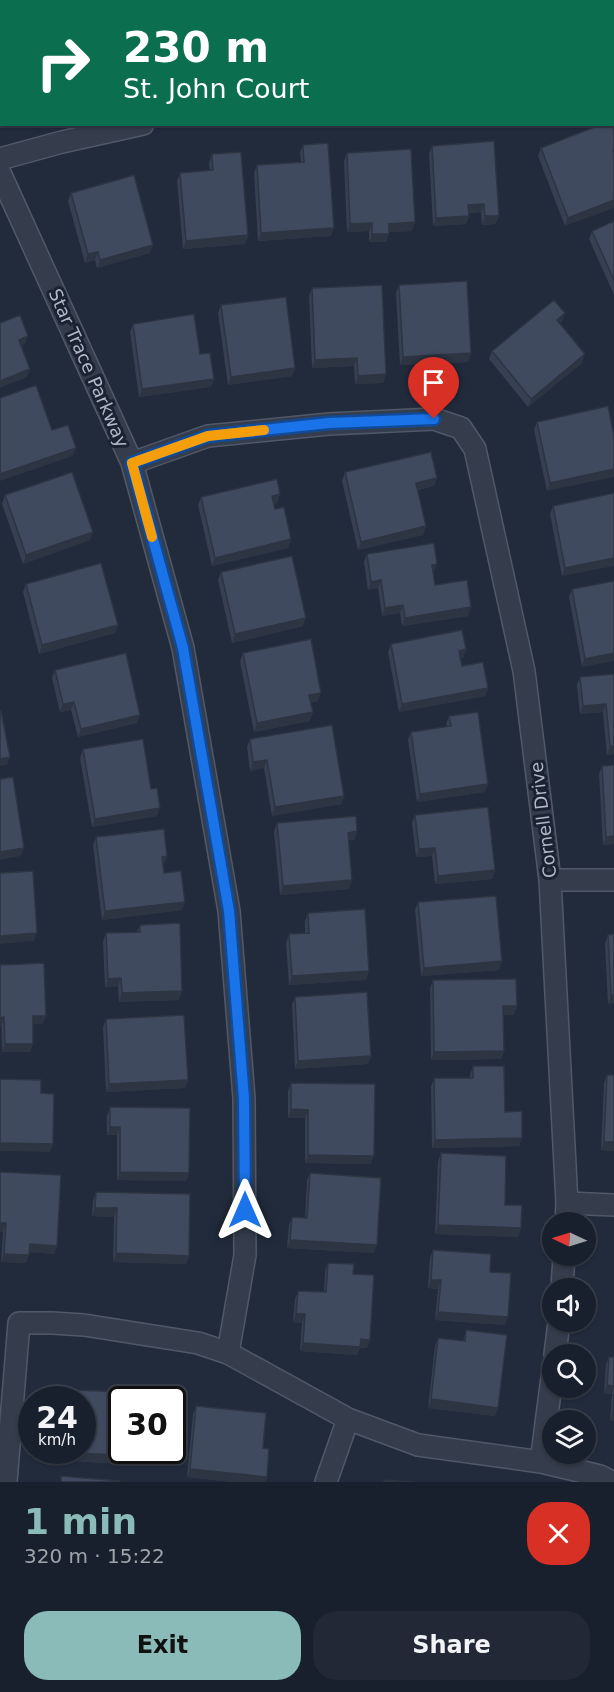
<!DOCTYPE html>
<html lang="en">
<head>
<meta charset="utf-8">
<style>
	:root { --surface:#19202d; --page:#222835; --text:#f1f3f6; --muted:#9fa3aa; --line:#373e49; --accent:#8bbbb9 }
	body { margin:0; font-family:"DejaVu Sans",sans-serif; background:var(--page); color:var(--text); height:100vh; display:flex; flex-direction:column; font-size:22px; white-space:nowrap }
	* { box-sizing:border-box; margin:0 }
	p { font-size:20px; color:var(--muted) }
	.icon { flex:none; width:33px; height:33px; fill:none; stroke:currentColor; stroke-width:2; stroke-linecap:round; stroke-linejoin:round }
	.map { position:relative; height:1482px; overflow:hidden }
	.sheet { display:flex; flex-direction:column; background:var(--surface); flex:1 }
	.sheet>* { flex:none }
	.hud { position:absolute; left:0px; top:0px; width:615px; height:126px; box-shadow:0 2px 4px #0004,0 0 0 2px var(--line); background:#0b6e4f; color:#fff; overflow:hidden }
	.needle { width:39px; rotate:274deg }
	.fabs { position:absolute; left:542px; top:1212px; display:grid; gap:12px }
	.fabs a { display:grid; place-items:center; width:54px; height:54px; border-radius:50%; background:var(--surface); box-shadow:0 2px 4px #0004,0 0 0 2px var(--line); font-size:30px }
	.speed { position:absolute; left:18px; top:1386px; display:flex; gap:12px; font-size:30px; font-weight:700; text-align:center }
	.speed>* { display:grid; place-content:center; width:78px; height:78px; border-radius:50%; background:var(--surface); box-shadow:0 2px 4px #0004,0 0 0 2px var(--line); line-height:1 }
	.speed small { font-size:15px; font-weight:400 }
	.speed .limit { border:3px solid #111; border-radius:9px; background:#fff; color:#111 }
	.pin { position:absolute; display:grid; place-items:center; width:51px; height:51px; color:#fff; margin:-62px -26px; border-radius:50% 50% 50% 0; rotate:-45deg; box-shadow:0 0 6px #0007 }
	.pin .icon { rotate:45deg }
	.me { position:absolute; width:66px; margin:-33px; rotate:0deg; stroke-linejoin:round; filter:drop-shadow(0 0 4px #0008) }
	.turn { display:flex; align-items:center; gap:21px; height:126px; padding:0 24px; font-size:27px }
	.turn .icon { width:78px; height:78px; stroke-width:2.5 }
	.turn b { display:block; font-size:42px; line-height:51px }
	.round { display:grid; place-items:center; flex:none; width:63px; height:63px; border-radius:24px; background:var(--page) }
	.headline { display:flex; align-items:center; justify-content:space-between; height:102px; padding:0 24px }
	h1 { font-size:36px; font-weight:700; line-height:45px; color:var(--accent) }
	.primary-button { display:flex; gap:12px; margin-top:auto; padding:12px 24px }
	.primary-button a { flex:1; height:69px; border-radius:24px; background:var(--accent); color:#111; font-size:24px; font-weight:700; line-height:69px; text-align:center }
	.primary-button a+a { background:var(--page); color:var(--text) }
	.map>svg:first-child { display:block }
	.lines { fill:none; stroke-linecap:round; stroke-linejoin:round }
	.street-casing { stroke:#515867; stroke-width:24 }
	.street { stroke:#353d4c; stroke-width:21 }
	.wall { fill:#374052 }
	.shaded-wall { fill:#2d3442 }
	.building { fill:#404a5f; stroke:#2d3442; stroke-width:1.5 }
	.route-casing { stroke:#114b97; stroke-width:15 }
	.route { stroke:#1a73e8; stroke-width:10 }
	.slow { stroke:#f59e0b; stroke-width:10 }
	.labels { text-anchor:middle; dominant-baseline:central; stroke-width:6; stroke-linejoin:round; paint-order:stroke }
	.street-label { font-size:18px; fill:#b1b8c8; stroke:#1b2231 }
</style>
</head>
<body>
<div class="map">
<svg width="614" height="1482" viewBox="0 0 614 1482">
	<rect width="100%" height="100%" fill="#212b3c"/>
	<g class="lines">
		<defs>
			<path id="street" d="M303,0V2
				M0,159L62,142L143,124
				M0,173L132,463L183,648L229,911L244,1098L245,1255L228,1353
				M132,463L208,436L329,424L434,419L461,428L475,449L524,671L550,880L567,1203L566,1222
				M550,880H614
				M567,1203L614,1205
				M562,1288L564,1256
				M555,1354L559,1322
				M541,1462L552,1377
				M6,1482L19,1323H52L84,1325L198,1343L228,1353L348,1419L418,1445L541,1462L600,1476L612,1482
				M326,1482L348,1419"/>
		</defs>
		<use href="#street" class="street-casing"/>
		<use href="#street" class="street"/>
	</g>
	<path class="wall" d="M602,124L565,226L538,156L541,148Z
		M494,141L496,224L482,225L481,212L469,213V216L466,224L433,226L429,154L432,146Z
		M303,145L331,236L258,241L254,173L257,165L301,162L300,153Z
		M347,153L412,231L389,232L386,242H369V231L347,232L344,161Z
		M212,154L248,235L245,244L183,249L177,181L180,173L210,170L209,163Z
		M71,193L150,253L97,268L95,260L85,263L68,201Z
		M614,221V295L589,239L592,231Z
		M399,285L471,353L468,362L400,365L396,293Z
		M312,288L386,374L383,383L355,384L354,366L312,368L309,296Z
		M221,305L295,368L292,376L228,385L218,313Z
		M565,313L562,321L560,323L582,363L528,407L489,359L492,351Z
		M133,324L200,354L214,379L211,387L139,397L130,332Z
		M608,406L547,491L534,430L537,422Z
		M345,472L437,478L434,486L418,490L426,526L423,535L358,550L342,481Z
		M614,493L562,576L550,514L553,506Z
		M280,494L277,503L274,504L275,509L291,539L288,548L212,566L198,505L201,497Z
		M5,495L93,532L90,540L23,564L2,504Z
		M367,554L434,572L433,573L435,585L471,607L468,616L402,626L400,613L382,616L378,588L368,590L364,562Z
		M221,572L303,626L232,643L218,580Z
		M614,581L582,667L569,597L572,589Z
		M26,584L118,625L115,633L39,654L23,592Z
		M391,644L466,649L463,658H461L462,666L488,688L485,696L399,712L388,652Z
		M243,653L318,701L311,702L310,721L254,732L240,661Z
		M55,670L137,723L78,737L71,710L60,712L52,678Z
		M614,674V754L607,755L603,712L580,714L577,685L580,677Z
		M449,716L485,792L417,802L408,740L411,732L447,727L446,724Z
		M250,739L344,796L341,804L272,816L264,768L250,771L247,747Z
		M83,749L151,789L157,816L92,827L80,758Z
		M602,766L614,844L603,845L599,774Z
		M415,815L495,870L492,879L435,884L432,856L416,857L412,823Z
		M277,823L357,831L354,840H349L352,880L349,889L280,895L274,831Z
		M96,837L167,856L164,864H163L164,873L182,910L102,920L93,845Z
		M418,902L502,961L499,970L421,976L415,910Z
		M308,913L369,971L366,980L289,985L286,943L289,934L305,933V921Z
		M140,925L179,1000L119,1002L118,986L105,987L103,941L106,933L137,932Z
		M614,934V1003L608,1004L605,943L608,935Z
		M0,965L43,1024H33V1044L30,1052H2Z
		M433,980L514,1015H503L504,1051L501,1059L431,1060L430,988Z
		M295,997L371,1056L368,1064L295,1069L292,1005Z
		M106,1019L188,1080L185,1088L106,1092L103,1027Z
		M473,1066L505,1112L522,1138L519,1146L432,1148L431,1087L434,1078H470V1075Z
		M607,1075L614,1151L601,1150L604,1083Z
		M291,1083L371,1164L305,1163V1118H288V1091Z
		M110,1107L189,1173L186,1181L117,1180V1135H107V1116Z
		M441,1153L505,1205L521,1228L518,1237L435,1234L438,1162Z
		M0,1172L57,1246L54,1254L29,1252L26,1263L1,1262L3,1232H0Z
		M310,1173L374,1253L287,1248L289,1225L292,1217L305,1218L307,1181Z
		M96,1192L189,1256L186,1264L113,1262L114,1217L92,1216L93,1201Z
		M433,1250L490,1272L505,1325L435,1320L438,1289L428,1288L430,1258Z
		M328,1263L353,1274L367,1348H360L357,1355L300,1351L302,1323L293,1322L295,1299L298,1291L324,1292L325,1271Z
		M466,1330L495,1416L428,1408L435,1346L438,1338L463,1341Z
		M609,1357H614V1421L610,1420L612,1394L604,1393L606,1365Z
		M68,1390L122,1400L142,1456L139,1465L72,1461V1450H82V1400H65Z
		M196,1406L263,1448L267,1477L265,1482H233L187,1477L193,1414Z"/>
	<path class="shaded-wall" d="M25,0H92L79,2H12Z
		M614,200V208L565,226L568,218Z
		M484,204L481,212L465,213L468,205Z
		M469,216L466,224L433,226L436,218Z
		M485,216H499L496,224L482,225Z
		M415,222L412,231L386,232L389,224Z
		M372,223L369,231L347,232L350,224Z
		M334,228L331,236L258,241L261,233Z
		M372,234H389L386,242H369Z
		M248,235L245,244L183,249L186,241Z
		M153,245L150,253L97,268L100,260Z
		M98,252L95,260L85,263L88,254Z
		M565,313L562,321L554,328L557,320Z
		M28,336L25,344L16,348L19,340Z
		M471,353L468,362L400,365L403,357Z
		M585,354L582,363L528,407L531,399Z
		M357,358L354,366L312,368L315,360Z
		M295,368L292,376L228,385L231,377Z
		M30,369L27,377L0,388V381Z
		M386,374L383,383L355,384L358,376Z
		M214,379L211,387L139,397L142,389Z
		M76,448L73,456L0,481V474Z
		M614,469V477L547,491L550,483Z
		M437,478L434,486L413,491L416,483Z
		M280,494L277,503L269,505L272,496Z
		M426,526L423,535L358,550L361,542Z
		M93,532L90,540L23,564L26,555Z
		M291,539L288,548L212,566L215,558Z
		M614,558V566L562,576L565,568Z
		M437,564L434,572L429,573L432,565Z
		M381,580L378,588L368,590L371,582Z
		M403,605L400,613L382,616L385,608Z
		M471,607L468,616L402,626L405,618Z
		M306,618L303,626L232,643L235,634Z
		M118,625L115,633L39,654L42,645Z
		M466,649L463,658L456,659L459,651Z
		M614,653V661L582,667L585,659Z
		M488,688L485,696L399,712L402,704Z
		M321,693L318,701L306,703L309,695Z
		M74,702L71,710L60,712L63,704Z
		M606,704L603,712L580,714L583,706Z
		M313,712L310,721L254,732L257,723Z
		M140,715L137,723L78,737L81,729Z
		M610,746H614V754L607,755Z
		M10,757L7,765L0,766V759Z
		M267,760L264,768L250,771L253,762Z
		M488,784L485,792L417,802L420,794Z
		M344,796L341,804L272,816L275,807Z
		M160,808L157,816L92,827L95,819Z
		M357,831L354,840L345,841L348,833Z
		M614,836V844L603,845L606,837Z
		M24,848L21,856L0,860V852Z
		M435,848L432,856L416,857L419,849Z
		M167,856L164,864L159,865L162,857Z
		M495,870L492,879L435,884L438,876Z
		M352,880L349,889L280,895L283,886Z
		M185,902L182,910L102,920L105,911Z
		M37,933L34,941L0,944V936Z
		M502,961L499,970L421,976L424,968Z
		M369,971L366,980L289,985L292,976Z
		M121,978L118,986L105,987L108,979Z
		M182,991L179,1000L119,1002L122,993Z
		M611,995H614V1003L608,1004Z
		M503,1006H517L514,1015H500Z
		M33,1016H46L43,1024H30Z
		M4,1017L1,1026H0V1018Z
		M5,1044H33L30,1052H2Z
		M504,1051L501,1059L431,1060L434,1052Z
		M371,1056L368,1064L295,1069L298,1061Z
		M188,1080L185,1088L106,1092L109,1084Z
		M291,1109L308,1110L305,1118H288Z
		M110,1127H120L117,1135H107Z
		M522,1138L519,1146L432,1148L435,1140Z
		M604,1142H614V1151L601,1150Z
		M0,1143L53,1144L50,1152L0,1151Z
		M308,1155L374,1156L371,1164L305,1163Z
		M120,1172L189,1173L186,1181L117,1180Z
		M95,1208H117L114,1217L92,1216Z
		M0,1223H6L3,1232H0Z
		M438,1225L521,1228L518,1237L435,1234Z
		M290,1240L377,1245L374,1253L287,1248Z
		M30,1244L57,1246L54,1254L27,1252Z
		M116,1253L189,1256L186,1264L113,1262Z
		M4,1254L29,1255L26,1263L1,1262Z
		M431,1280H441L438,1289L428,1288Z
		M438,1312L508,1317L505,1325L435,1320Z
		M296,1314H305L302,1323L293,1322Z
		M361,1339L370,1340L367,1348H360L357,1355L300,1351L303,1343Z
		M607,1385L614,1386L612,1394L604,1393Z
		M431,1399L498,1408L495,1416L428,1408Z
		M613,1412H614V1421L610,1420Z
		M75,1453L142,1456L139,1465L72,1461Z
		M190,1469L267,1477L265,1482H233L187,1477Z"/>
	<path class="building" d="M186,0H242L243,2H174Z
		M358,0H429V2H358Z
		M491,0H573V2H491Z
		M614,120V151H613L614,153V200L568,218L541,148L602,124H614Z
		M494,141L499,216H485L484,204L468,205L469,216L436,218L432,146Z
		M328,143L334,228L261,233L257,165L304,162L303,145Z
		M411,149L415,222L389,224V234H372V223L350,224L347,153Z
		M241,152L248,235L186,241L180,173L213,170L212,154Z
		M134,175L153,245L100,260L98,252L88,254L71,193Z
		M614,221V280L592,231Z
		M467,281L471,353L403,357L399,285Z
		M382,285L386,374L358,376L357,358L315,360L312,288Z
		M286,297L295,368L231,377L221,305Z
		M554,300L565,313L557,320L585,354L531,399L492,351Z
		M194,314L200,354L210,353L214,379L142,389L133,324Z
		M20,315L28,336L19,340L30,369L0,381V323Z
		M36,385L52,430L68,425L76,448L0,474V398Z
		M608,406L614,436V469L550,483L537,422Z
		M431,452L437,478L416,483L426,526L361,542L345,472Z
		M72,472L93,532L26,555L5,495Z
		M277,479L280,494L272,496L275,509L284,507L291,539L215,558L201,497Z
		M614,493V558L565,568L553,506Z
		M434,543L437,564L432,565L435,585L467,580L471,607L405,618L403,605L385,608L381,580L371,582L367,554Z
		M292,556L306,618L235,634L221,572Z
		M101,563L118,625L42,645L26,584Z
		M614,581V653L585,659L572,589Z
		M462,630L466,649L459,651L462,666L483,662L488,688L402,704L391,644Z
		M311,639L321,693L309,695L313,712L257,723L243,653Z
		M126,653L140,715L81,729L74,702L63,704L55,670Z
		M614,674V746H610L606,704L583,706L580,677Z
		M0,711H1L10,757L0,759Z
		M478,712L488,784L420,794L411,732L451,726L449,716Z
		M332,725L344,796L275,807L267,760L253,762L250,739Z
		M143,739L151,789L157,788L160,808L95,819L83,749Z
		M614,765V836L606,837L602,766Z
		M13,777L24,848L0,852V779Z
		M488,807L495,870L438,876L435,848L419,849L415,815Z
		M356,816L357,831L348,833L352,880L283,886L277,823Z
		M164,829L167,856L162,857L164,873L181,871L185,902L105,911L96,837Z
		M33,871L37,933L0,936V873Z
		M496,896L502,961L424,968L418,902Z
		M365,909L369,971L292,976L289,934L309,933L308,913Z
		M180,923L182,991L122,993L121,978L108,979L106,933L140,932V925Z
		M614,934V995H611L608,935Z
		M44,963L46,1016H33V1044H5L4,1017L0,1018V965Z
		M516,979L517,1006H503L504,1051L434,1052L433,980Z
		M367,992L371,1056L298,1061L295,997Z
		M184,1015L188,1080L109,1084L106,1019Z
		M473,1066H504L505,1112L522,1111V1138L435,1140L434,1078H473Z
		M607,1075H614V1142H604Z
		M0,1079L41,1080V1093L54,1094L53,1144L0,1143Z
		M291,1083L375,1084L374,1156L308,1155V1110L291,1109Z
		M110,1107L190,1108L189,1173L120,1172V1127H110Z
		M441,1153L506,1156L505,1205H522L521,1228L438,1225Z
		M0,1172L61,1175L57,1246L30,1244L29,1255L4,1254L6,1223H0Z
		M310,1173L381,1178L377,1245L290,1240L292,1217L307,1218Z
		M96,1192L190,1194L189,1256L116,1253L117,1208H95Z
		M433,1250L491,1254L490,1272L511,1273L508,1317L438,1312L441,1280H431Z
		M328,1263L354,1264L353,1274L374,1275L370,1340L361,1339L360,1347L303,1343L305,1314H296L298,1291L326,1292Z
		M466,1330L507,1335L498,1408L431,1399L438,1338L465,1341Z
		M609,1357H614V1386L607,1385Z
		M68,1390L133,1392V1400H122V1450H143L142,1456L75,1453V1450H82V1400H68Z
		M614,1394V1412H613Z
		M196,1406L266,1413L263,1448L269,1449L267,1477L190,1469Z
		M61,1476L120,1481V1482H61Z
		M384,1480L412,1482H384Z"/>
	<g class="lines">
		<defs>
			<path id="route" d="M245,1210L244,1098L229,911L183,648L132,463L208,436L329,423L434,419"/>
		</defs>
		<use href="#route" class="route-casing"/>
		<use href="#route" class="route"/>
		<path class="slow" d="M152,537L132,463L208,436L264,430"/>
	</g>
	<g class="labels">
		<g class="street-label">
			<text transform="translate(89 368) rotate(66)">Star Trace Parkway</text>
			<text transform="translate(543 820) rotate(-97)">Cornell Drive</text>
		</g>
	</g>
</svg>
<div class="fabs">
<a><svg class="needle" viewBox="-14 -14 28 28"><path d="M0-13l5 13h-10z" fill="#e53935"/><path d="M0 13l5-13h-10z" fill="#9fa3aa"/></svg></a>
<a><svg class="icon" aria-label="sound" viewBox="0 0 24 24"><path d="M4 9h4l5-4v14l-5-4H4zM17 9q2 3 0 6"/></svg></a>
<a><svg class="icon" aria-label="search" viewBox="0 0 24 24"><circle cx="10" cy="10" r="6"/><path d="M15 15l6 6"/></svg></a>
<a><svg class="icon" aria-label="layers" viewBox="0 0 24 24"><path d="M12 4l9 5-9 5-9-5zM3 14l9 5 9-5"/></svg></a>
</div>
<div class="speed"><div>24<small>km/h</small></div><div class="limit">30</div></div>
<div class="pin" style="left:434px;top:419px;background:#d93025"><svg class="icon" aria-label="arrive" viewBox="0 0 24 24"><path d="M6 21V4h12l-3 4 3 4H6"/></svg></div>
<svg class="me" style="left:245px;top:1210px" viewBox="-20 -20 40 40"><path d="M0-17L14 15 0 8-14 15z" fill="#1a73e8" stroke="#fff" stroke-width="4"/></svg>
<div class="hud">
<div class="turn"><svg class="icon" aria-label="right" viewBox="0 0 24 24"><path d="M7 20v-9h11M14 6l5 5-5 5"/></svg><div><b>230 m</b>St. John Court</div></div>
</div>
</div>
<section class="sheet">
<div class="headline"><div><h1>1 min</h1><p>320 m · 15:22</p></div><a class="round" style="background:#d93025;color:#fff"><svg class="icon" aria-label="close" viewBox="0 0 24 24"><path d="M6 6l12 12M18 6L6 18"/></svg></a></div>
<div class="primary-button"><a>Exit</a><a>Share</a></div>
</section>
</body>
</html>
